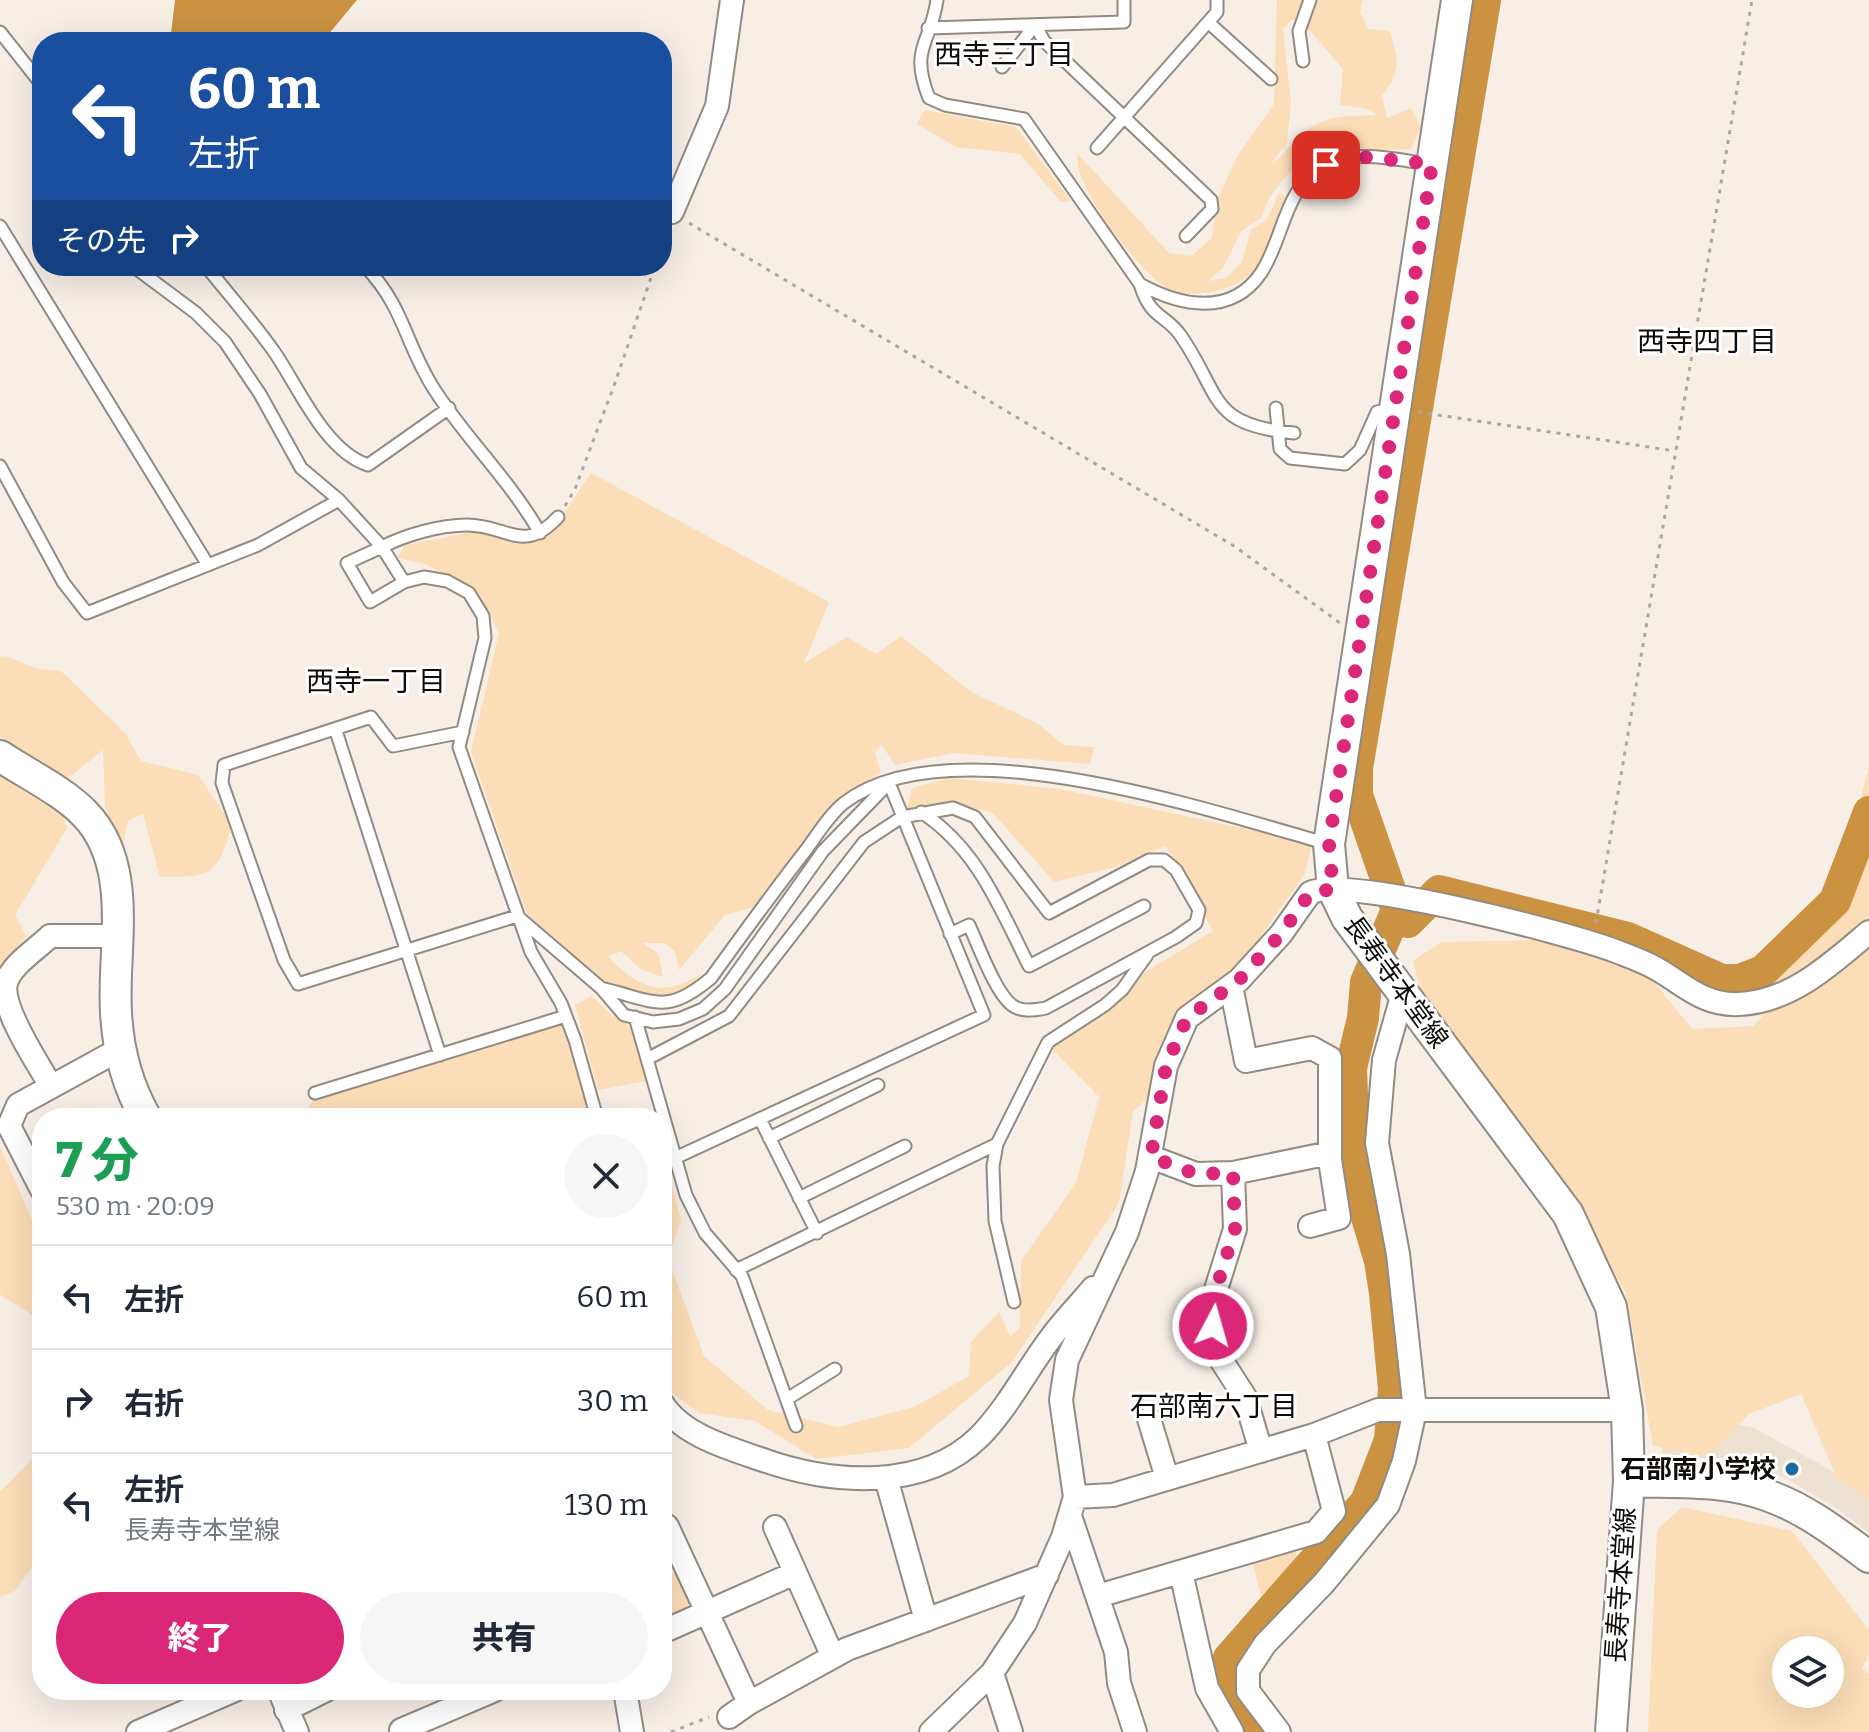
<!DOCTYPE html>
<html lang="ja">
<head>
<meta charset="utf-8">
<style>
	:root { --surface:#fff; --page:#f6f6f7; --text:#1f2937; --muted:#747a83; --line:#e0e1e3; --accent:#db2777 }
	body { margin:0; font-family:Bitter,"Noto Sans JP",serif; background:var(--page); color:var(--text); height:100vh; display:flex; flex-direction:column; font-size:30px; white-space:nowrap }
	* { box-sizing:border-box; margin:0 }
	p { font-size:26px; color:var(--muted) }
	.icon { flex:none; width:44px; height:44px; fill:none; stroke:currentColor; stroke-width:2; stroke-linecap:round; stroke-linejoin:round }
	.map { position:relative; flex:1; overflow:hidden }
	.details { position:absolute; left:32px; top:1108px; width:640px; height:592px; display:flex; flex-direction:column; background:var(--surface); border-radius:32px; box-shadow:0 8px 32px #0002 }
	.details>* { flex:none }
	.banner { position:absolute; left:32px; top:32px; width:640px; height:244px; border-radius:32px; box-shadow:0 8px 32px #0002; background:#1a4fa0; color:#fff; overflow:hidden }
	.fabs { position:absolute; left:1772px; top:1636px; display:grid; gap:16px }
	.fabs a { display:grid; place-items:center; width:72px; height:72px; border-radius:50%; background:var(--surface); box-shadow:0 8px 32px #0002; font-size:40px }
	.pin { position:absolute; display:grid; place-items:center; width:68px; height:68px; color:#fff; margin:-34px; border-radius:16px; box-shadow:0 4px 12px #0006 }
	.me { position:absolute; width:88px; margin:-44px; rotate:6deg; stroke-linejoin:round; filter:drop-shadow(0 0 6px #0008) }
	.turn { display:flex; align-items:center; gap:28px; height:168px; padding:0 24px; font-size:36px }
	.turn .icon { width:104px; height:104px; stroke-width:2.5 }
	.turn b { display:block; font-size:56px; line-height:68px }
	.then { display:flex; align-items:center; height:76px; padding:0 24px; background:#0003; gap:16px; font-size:30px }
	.round { display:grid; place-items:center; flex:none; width:84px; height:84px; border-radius:42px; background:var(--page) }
	.headline { display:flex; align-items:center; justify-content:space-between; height:136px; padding:0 24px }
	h1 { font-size:48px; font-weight:800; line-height:60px; color:#1e9e55 }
	.cta { display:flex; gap:16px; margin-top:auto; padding:16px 24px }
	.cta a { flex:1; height:92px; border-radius:48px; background:var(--accent); color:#fff; font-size:32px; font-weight:800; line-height:92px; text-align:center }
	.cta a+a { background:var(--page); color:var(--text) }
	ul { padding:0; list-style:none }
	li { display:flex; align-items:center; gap:24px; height:104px; padding:0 24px; border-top:2px solid var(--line) }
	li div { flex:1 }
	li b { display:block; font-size:30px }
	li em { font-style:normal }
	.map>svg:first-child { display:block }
	.built { fill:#ede2d2 }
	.green { fill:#fbddb7; fill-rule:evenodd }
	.water { fill:#ca9241 }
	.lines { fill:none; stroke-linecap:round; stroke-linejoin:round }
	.river { stroke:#ca9241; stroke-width:32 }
	.lane-casing { stroke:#928b82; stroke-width:15 }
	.street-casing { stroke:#928b82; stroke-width:26 }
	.secondary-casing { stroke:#928b82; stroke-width:34 }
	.path { stroke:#ada7a0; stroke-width:3; stroke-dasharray:4 6; stroke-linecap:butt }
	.lane { stroke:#fff; stroke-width:11 }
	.street { stroke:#fff; stroke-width:22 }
	.secondary { stroke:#fff; stroke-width:30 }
	.route { stroke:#db2777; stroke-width:14; stroke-dasharray:0 25.2 }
	.poi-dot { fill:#1b6c9e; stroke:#fff; stroke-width:3 }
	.labels { text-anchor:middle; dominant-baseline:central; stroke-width:6; stroke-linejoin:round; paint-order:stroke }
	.street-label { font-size:26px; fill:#0f0c09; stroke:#fff }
	.poi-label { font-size:26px; font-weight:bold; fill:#0f0c09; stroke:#fff; text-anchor:end }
	.neighbourhood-label { font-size:28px; fill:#0f0c09; stroke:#fff }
</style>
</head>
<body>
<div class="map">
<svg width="1869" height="1732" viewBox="0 0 1869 1732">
	<rect width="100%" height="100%" fill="#f7efe6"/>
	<path class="built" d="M1661,1411L1752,1427L1869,1491V1533L1838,1509L1785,1478L1730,1458L1662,1459Z"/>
	<path class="green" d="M1277,0H1309L1304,17L1290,21L1283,29L1291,101L1287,143L1270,165C1285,155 1294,138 1308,129C1330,114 1353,116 1378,115L1367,109L1340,105L1343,69L1305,25L1314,0H1363L1360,12L1368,29L1389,31C1399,58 1401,72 1382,96L1387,118L1411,108L1421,127L1411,149L1313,152L1287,175L1268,200L1261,218L1241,231L1223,268L1208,281L1226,278L1242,262L1251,230L1266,220L1280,192L1287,199C1278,220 1271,248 1258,266C1241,289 1200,299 1173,291C1145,281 1070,184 1078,154L1169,253L1191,256L1212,238L1217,200L1238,155L1274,104Z
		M924,110L1016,127L1071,201L1061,202L1020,154L956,147L917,124Z
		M591,473L829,602L804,663L847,637L876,654L901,636L971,692L1039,724L1063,745L1094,747L1090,764L954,753L895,765L881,744L875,754L881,772L840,801L755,907L725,915L679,970L675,952L665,943H643L659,954L663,977L640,969L621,951L608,956C638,989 664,999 702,973L684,993L645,1004L604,982L527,914L471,752L499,633L478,592L425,564L397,558L405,545L477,531L520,545L549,536Z
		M6,656L38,669L61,671L125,733L141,761L198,775L232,825C217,876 213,877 160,877L143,814L128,821L121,854L105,806L103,750L58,786L0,736V657Z
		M1869,767V1501L1838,1480L1801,1394L1749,1414L1708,1457L1653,1446L1626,1293L1558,1176L1423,1002L1413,961L1441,942L1535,940L1644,969L1692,1029L1753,1026L1762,1017L1765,955L1835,895Z
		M0,770L60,809L67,828L15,915L26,936L0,971Z
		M949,778L1060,789L1312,843L1305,874L1236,971L1175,1017L1161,1088L1133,1111L1119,1203L1012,1362L909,1448L816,1459L755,1421L699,1413L671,1392L662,1368V1153L681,1219L668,1259L704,1356L768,1410L838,1427L914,1407L969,1376L971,1342L999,1312L1010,1336L1020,1328L1021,1261L1076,1183L1099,1097L1050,1047L1123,997L1145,972L1213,931L1166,846L1116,867L1054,882L992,812L942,803L906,811L912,788Z
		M592,996L610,1014L631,1027L647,1081L598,1090L575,1005Z
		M560,1024L570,1044L590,1118H302L314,1098Z
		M0,1146L42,1243V1327L29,1313L0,1295Z
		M42,1449V1553L15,1591L0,1597V1492Z
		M1682,1507L1792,1531L1869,1630V1656L1862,1668L1869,1674V1732H1648L1657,1530ZM1786,1650H1830V1694H1786Z
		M1294,1547L1300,1568L1264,1607L1252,1560Z
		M680,1570L691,1599L686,1612L662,1623V1579Z"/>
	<path class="water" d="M175,0H357L322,42H170Z"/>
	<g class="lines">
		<path class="river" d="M1408,922L1439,891L1628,938L1722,980H1740L1763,971L1835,901L1869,812
			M1255,1732C1236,1708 1215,1689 1229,1658L1366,1502L1390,1440L1394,1389L1385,1293L1380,1261L1355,1177L1351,1068L1363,1018L1366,982L1397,910L1357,795V768L1485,0"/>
		<defs>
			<path id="lane" d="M937,0C931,44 909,47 929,98L945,105L1024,119L1140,284C1180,306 1231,317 1261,273C1285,237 1283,187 1326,165C1356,149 1397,160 1429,164
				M1208,22L1271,79
				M928,28L1124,22V0
				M0,32L42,85
				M1303,61L1299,31L1310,0
				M1002,67L1035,25L1044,41L1211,200L1212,209L1186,236
				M1097,148L1217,12V0
				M0,226L208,565
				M133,266L196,313L225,342L260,394L301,468L339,500
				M206,266C229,295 254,323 275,353C299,388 325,451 368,465L449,408
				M365,266C405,308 405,344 434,389C466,439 510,480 540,533
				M1140,284C1151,320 1165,313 1181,336C1222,396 1208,425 1294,433
				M1276,408L1280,449L1290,458L1345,464L1360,450L1377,412L1391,409
				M0,466L63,582L87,613L258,545L339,500L382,547L347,563L370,602L404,582
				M558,517C523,555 508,525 467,525C440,525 405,535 382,547L404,582L424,577L447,581L469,593L483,616L485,638L459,747L531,952L561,1003L575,1040L597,1118
				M336,731L440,1055
				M463,732L393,746L371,717L224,765L222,783L284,960L298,984L517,916L601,988L624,1015L653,1022L679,1019L703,1009L725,989L823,851L889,783
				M921,812C977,848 1000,908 1029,966L1144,906
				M601,988C653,1000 665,1017 711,978C742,935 773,892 806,850C817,835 829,815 844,803C948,722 1211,811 1328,844
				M635,1017L686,1195L705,1233L742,1276L796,1426
				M649,1058L729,1016L864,842L902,817L953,808L975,817L1049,913L1149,860H1164L1176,870L1199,910L1196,923L1176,937L1046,1008C1036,1010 1024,1012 1015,1007C997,998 978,944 969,925L950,934
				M315,1093L566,1016
				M760,1119L817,1233
				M769,1138L878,1085
				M675,1158L984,1015L889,783
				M799,1198L905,1146
				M736,1270L997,1144
				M1014,1302L995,1221L993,1166L997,1144L1048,1042L1105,1005L1122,990L1147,955
				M787,1399L835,1369"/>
			<path id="street" d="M672,212L717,106L732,0
				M1231,986L1246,1061L1312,1048L1330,1058V1160L1339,1218L1310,1226
				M51,1086C38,1064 0,1007 6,983C11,965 37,949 50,936H115
				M1151,1157L1196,1174L1233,1173L1330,1153
				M1233,1173L1235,1229L1212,1302L1214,1349L1245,1397L1261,1451
				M42,1190L9,1126L18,1105L122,1048
				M662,1403C682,1436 732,1449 766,1461C833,1484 924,1491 979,1437C1007,1409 1026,1371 1050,1339C1063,1321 1079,1305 1093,1288
				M1149,1419L1167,1478
				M886,1478L926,1620
				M1075,1497L1113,1495L1314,1435L1378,1410H1627
				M1070,1516L1116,1652L1119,1683L1135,1732
				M662,1527L667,1526L749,1703L847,1649L1047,1575
				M775,1527L833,1657
				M1181,1572L1207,1688L1232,1732
				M1098,1596L1316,1532L1334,1511L1314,1435
				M662,1632L795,1573
				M992,1673L1011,1732
				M279,1690L297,1732
				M625,1690L632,1732
				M286,1710L326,1690
				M729,1717L749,1703
				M401,1730L495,1690
				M138,1732L235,1690
				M931,1732L992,1673L1025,1623L1063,1537L1075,1497L1061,1400L1067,1360L1127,1232L1147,1171L1166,1066L1187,1018L1239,980L1281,934L1310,893C1343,874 1576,935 1618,952C1631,957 1645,962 1657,969C1685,985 1704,1006 1739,1004C1791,1002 1831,964 1869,932
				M1279,1732L1248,1691V1670L1265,1644L1324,1583L1388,1505L1404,1461L1415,1410L1398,1254L1377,1143L1384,1060L1403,993"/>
			<path id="secondary" d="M1457,0L1329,844L1333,889L1347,918L1568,1214L1611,1307L1627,1410L1629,1481L1611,1732
				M0,756C27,774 63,791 85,814C135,866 112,949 116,1013C118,1049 128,1087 146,1118
				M1629,1481C1675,1483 1725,1479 1769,1496C1806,1509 1838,1534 1869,1557"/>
		</defs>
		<use href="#lane" class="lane-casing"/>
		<use href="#street" class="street-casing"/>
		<use href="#secondary" class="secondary-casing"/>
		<path class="path" d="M381,34L388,42
			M689,223L1234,546L1340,623
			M662,243L666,231
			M1418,412L1675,451
			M565,506L575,489L615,383L655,266
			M1596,923L1752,0
			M671,1732L709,1717"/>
		<use href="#lane" class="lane"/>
		<use href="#street" class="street"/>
		<use href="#secondary" class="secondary"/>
	</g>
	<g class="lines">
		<path class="route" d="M1213,1326L1212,1302L1235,1229L1233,1173L1196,1174L1151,1157L1166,1066L1187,1018L1239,980L1281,934L1310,893L1333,889L1329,844L1432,164L1354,156L1326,165"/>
	</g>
	<circle class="poi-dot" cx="1792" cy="1469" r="8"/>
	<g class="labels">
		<g class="street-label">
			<text transform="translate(1396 982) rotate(54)">長寿寺本堂線</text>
			<text transform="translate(1621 1585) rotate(-86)">長寿寺本堂線</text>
		</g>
		<g class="poi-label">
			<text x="1776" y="1469">石部南小学校</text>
		</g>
		<g class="neighbourhood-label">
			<text x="1004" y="54">西寺三丁目</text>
			<text x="1707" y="341">西寺四丁目</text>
			<text x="376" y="681">西寺一丁目</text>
			<text x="1214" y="1406">石部南六丁目</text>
		</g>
	</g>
</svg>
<div class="fabs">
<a><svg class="icon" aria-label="layers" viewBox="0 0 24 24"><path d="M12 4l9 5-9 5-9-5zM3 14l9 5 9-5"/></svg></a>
</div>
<div class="pin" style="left:1326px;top:165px;background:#d93025"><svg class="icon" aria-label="arrive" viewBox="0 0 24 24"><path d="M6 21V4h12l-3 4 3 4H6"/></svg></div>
<svg class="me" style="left:1213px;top:1326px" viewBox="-20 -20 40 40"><circle r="17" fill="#db2777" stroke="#fff" stroke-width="3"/><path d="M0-11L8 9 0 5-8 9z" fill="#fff"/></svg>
<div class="banner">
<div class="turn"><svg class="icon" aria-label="left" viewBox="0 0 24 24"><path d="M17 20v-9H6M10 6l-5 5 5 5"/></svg><div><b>60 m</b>左折</div></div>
<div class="then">その先<svg class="icon" aria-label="right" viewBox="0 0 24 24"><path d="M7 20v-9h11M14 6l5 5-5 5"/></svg></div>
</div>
<section class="details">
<div class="headline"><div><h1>7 分</h1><p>530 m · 20:09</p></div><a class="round"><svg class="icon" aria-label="close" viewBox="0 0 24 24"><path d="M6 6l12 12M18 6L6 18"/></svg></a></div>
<ul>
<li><svg class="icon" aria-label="left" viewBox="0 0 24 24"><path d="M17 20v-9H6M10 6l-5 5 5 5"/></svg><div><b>左折</b></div><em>60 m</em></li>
<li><svg class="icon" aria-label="right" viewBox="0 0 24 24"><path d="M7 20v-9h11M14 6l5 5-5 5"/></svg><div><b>右折</b></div><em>30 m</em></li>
<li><svg class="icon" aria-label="left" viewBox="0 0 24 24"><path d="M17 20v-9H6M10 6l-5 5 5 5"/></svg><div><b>左折</b><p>長寿寺本堂線</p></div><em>130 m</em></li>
</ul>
<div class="cta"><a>終了</a><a>共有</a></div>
</section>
</div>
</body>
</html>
